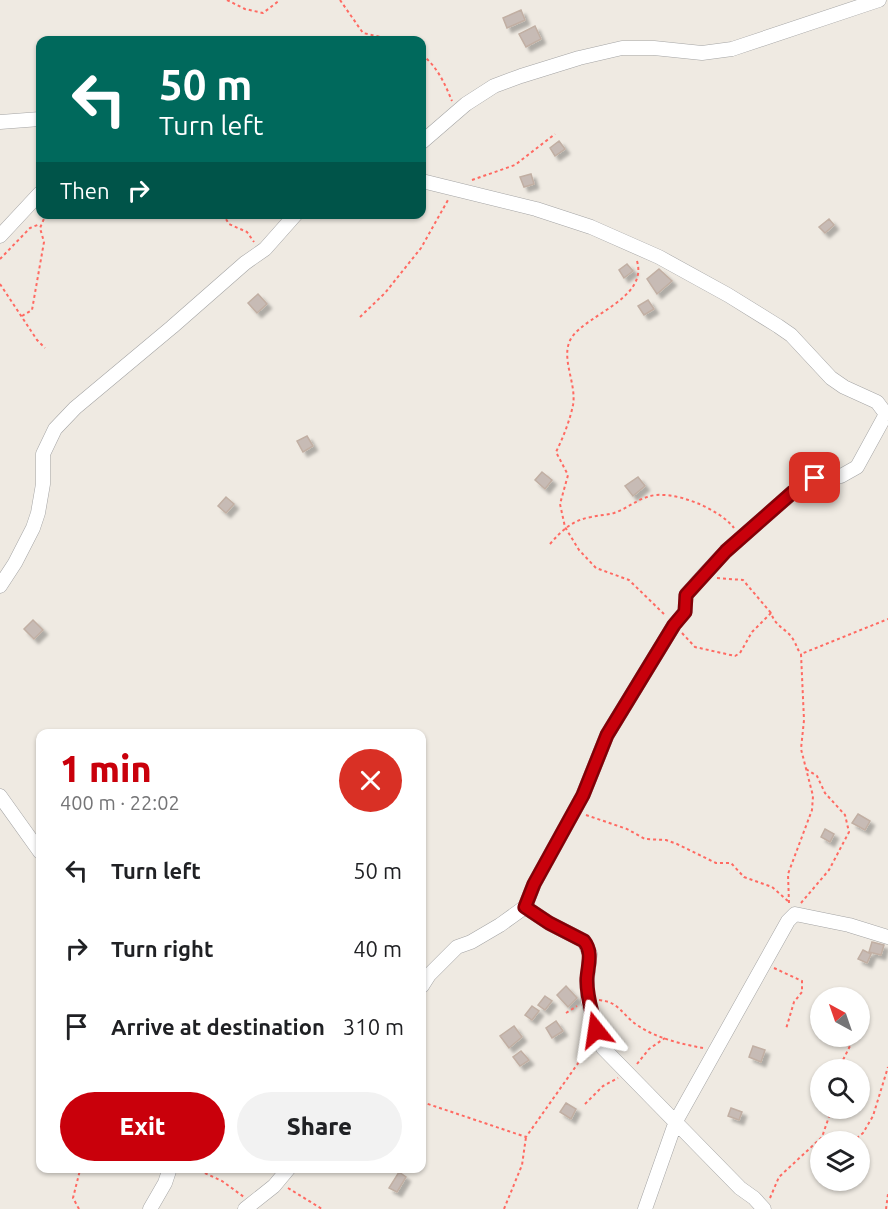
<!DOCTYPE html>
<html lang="en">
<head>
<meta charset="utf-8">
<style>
	:root { --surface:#fff; --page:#f2f2f2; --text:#202124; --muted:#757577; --accent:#c9000b }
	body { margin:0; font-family:Ubuntu,sans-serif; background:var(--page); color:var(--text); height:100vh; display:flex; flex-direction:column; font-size:22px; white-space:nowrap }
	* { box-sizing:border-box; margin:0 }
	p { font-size:20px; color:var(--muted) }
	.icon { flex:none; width:33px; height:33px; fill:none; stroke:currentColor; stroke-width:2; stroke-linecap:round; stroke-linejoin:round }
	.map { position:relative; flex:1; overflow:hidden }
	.panel { position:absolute; left:36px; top:729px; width:390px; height:444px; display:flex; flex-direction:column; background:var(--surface); border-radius:12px; box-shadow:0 2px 4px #0004 }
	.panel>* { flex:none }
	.banner { position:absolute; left:36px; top:36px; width:390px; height:183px; border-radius:12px; box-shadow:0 2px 4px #0004; background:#00695c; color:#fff; overflow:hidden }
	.needle { width:39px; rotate:320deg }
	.controls { position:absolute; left:810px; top:987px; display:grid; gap:12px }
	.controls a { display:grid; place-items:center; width:60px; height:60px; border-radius:50%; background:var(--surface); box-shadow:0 2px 4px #0004; font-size:30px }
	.pin { position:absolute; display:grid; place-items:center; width:51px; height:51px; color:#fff; margin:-26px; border-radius:12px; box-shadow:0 3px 9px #0006 }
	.me { position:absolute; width:66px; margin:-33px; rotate:345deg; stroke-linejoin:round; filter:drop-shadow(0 0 4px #0008) }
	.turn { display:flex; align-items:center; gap:21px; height:126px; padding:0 24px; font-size:27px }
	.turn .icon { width:78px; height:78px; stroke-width:2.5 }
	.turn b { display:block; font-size:42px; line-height:51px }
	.then { display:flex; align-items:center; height:57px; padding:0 24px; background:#0003; gap:12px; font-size:22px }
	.round { display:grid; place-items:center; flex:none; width:63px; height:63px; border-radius:32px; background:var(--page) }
	.head { display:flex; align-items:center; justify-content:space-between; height:102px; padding:0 24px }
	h1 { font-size:36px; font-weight:800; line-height:45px; color:var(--accent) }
	.primary-button { display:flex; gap:12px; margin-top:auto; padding:12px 24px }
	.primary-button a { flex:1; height:69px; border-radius:36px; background:var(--accent); color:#fff; font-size:24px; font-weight:800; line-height:69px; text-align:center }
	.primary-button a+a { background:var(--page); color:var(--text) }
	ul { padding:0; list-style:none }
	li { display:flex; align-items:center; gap:18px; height:78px; padding:0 24px }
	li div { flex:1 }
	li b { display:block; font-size:22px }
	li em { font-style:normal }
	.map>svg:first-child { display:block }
	.building { fill:#c7bbb5; stroke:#c1afa3; stroke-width:1.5; filter:url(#shadow) }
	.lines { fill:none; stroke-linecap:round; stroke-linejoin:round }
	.minor-casing { stroke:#a4a4a4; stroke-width:15 }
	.path { stroke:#ff6a62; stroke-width:2; stroke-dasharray:3 3; stroke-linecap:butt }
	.minor { stroke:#fff; stroke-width:14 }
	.route-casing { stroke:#830007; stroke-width:15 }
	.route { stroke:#c9000b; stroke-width:10 }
</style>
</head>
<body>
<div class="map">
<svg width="888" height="1209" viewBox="0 0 888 1209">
	<defs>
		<filter id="shadow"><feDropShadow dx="4.5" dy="4.5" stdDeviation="1.5" flood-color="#0004"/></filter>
	</defs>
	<rect width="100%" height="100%" fill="#efeae2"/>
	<path class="building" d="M521,10L525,20L507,28L503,18Z
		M535,26L541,39L526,47L519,34Z
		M559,141L565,149L555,156L550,148Z
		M531,174L534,184L524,187L520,177Z
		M829,219L834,225L825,233L819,227Z
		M627,264L633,271L624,278L619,270Z
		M659,269L672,281L657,294L647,279Z
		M258,294L267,304L257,313L248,303Z
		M648,300L654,309L644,315L638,306Z
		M307,436L313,446L303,452L297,441Z
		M542,472L552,480L545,489L535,480Z
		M638,477L645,486L633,496L625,486Z
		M226,497L234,504L226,513L218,506Z
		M33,620L43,630L34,639L24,629Z
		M858,814L870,821L865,830L852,823Z
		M825,829L834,834L830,842L821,837Z
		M872,942L884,945L881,955L869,952Z
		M863,950L871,954L867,963L858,959Z
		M566,986L577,998L568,1007L557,995Z
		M545,996L552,1001L545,1010L538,1005Z
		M532,1006L539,1011L532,1020L525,1015Z
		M556,1021L563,1031L552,1038L546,1028Z
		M514,1026L522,1037L509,1048L500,1036Z
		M753,1046L765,1050L761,1062L749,1057Z
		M521,1051L529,1060L520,1066L513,1057Z
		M566,1103L576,1109L571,1119L560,1112Z
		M731,1108L742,1112L739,1120L728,1116Z
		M399,1172L406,1177L397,1192L389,1188Z"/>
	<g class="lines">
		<defs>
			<path id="minor" d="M0,122L40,119
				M422,142L466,104L494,86L521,76L579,58L622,48H654L702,53L732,49L879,0
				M422,181L536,209L591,227L659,257L728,295L778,326L791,335L831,378L844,387L877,402L886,414
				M0,236L40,193
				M0,586L15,563L33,528L38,513L43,484V454L55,429L75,408L172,327L245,263L265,249L296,214
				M0,796L40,852
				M525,907L549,923L584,941L590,954L587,981L588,1001L603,1048L740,1188L754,1198L764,1209
				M422,986L429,975L457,947L471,942L500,925L525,907L534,884L583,795L607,735L674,625L685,612L686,595L702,577L726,551L793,492L815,478L841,476L857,467L886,414
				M150,1209L165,1183L170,1168
				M245,1209L274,1186L289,1168
				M645,1209L676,1121L788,921L795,914L849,925L888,937"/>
		</defs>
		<use href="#minor" class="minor-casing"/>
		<path class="path" d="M227,0L245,9L263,13L280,0
			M340,0L363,33L394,40
			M422,55C437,66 445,84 452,101
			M472,180L515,165L555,134
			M223,214L229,224L247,232L254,242
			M0,259L30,228L40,224
			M637,261C648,298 588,314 572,337C559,356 577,383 573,405C570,420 563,438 556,452L568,475L560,504L565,527L579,550L596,568L629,580L666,616
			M0,284L37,340L45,348
			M22,316L32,310L44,242L40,228L46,214
			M360,317L385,293L421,248L448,200
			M550,544C562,530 573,520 591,517C599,515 607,515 614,513C626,509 635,501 647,497C671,488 720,509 734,528
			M717,578L743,580L771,613
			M682,633L695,647L735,656L740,653L752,632L771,613C776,628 788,629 794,641C797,646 797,649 801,654
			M586,815L627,829L645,839L666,840L677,844L716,863H731L744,877L772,887L788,901
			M789,903L788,874L812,810L813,796L801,749L804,720L801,654L888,619
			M801,903L829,870L849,832L845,815L825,793L817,776L806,769
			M774,968L802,981V992L794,1002L786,1029
			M599,1000C620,1002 622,1015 637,1025C656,1038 681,1044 703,1048
			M566,1013L577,1006
			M860,1028L861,1025
			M637,1064L649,1049L665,1038
			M845,1070L847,1066L843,1060L855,1036
			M422,1102L526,1137L586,1052
			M585,1104L603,1086L618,1078
			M823,1138L838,1142
			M852,1142L863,1133L873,1116L888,1067
			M194,1168L222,1181L244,1197
			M288,1188L322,1209
			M770,1198L779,1177L822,1137L832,1108
			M79,1209L73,1198L80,1170
			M504,1209L522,1165L526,1137
			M886,1209L888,1194"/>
		<use href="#minor" class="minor"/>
	</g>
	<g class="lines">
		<defs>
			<path id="route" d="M596,1030C593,1013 586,997 587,978C588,965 593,952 584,941L549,923L525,907L534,884L583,795L607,735L674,625L685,612L686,595L726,551L793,492L815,478"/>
		</defs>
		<use href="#route" class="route-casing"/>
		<use href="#route" class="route"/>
	</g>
</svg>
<div class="controls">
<a><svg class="needle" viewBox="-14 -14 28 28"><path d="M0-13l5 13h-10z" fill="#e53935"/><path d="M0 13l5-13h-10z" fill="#757577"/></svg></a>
<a><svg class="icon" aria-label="search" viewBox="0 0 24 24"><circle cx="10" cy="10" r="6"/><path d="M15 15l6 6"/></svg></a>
<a><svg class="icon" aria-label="layers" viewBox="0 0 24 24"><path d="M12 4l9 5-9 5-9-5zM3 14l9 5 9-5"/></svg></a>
</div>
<div class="pin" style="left:815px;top:478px;background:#d93025"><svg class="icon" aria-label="arrive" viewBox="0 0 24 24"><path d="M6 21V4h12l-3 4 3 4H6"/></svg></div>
<svg class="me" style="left:596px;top:1030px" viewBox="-20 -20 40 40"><path d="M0-17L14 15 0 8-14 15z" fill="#c9000b" stroke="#fff" stroke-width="4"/></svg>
<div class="banner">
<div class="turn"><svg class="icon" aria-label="left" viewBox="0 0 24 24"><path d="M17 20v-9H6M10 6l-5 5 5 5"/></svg><div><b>50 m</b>Turn left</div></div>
<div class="then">Then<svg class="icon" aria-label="right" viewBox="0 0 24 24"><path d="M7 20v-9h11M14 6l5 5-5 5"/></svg></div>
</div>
<section class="panel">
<div class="head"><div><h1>1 min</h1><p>400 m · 22:02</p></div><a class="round" style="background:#d93025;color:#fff"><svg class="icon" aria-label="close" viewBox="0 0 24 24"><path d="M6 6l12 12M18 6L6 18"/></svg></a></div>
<ul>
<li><svg class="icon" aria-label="left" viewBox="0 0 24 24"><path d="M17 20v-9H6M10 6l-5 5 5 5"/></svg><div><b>Turn left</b></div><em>50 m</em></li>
<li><svg class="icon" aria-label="right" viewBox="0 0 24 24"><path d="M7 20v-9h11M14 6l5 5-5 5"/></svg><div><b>Turn right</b></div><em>40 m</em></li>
<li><svg class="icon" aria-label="arrive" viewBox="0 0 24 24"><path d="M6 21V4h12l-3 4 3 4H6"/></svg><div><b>Arrive at destination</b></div><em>310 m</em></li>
</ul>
<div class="primary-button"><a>Exit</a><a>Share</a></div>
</section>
</div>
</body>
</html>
